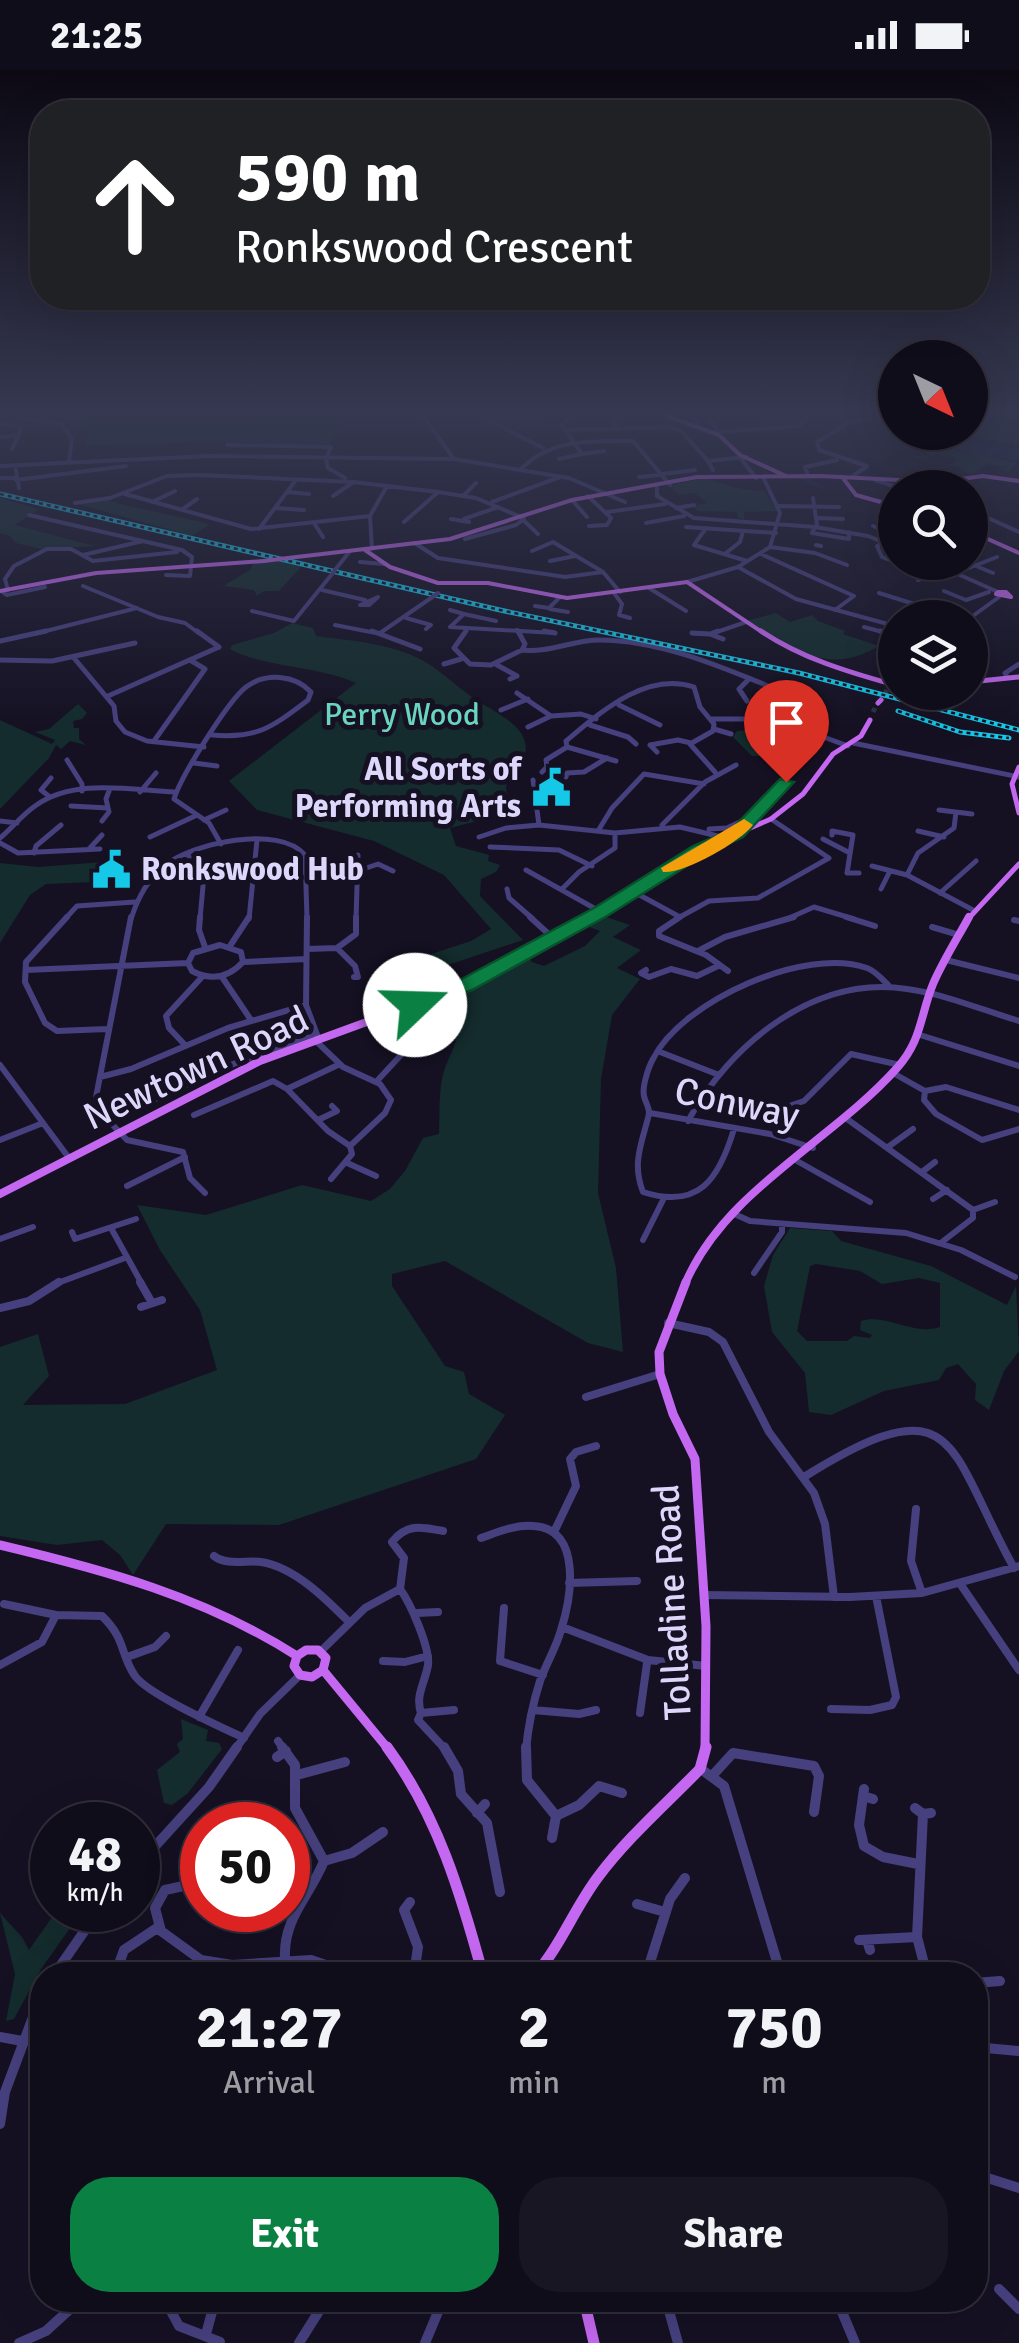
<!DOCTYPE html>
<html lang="en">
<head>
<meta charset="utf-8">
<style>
	:root { --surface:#100d1a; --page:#191623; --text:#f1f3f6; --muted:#9c9ca2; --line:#302d39; --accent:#0b8043 }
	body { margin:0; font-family:Signika,sans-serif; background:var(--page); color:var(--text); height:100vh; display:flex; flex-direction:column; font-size:38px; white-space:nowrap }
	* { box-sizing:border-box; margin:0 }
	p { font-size:32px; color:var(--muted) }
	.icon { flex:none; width:55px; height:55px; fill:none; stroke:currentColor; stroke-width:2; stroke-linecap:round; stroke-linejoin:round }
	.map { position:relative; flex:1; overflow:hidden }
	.sheet { position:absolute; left:30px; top:1892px; width:958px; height:350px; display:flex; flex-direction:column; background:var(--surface); border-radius:40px; box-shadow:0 10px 40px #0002,0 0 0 2px var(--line) }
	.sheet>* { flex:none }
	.top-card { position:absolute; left:30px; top:30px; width:960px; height:210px; border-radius:40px; box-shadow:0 10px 40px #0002,0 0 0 2px var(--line); background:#202124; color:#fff; overflow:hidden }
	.needle { width:65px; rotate:137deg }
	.tools { position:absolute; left:878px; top:270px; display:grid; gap:20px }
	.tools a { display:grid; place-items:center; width:110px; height:110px; border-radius:50%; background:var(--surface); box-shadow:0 10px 40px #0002,0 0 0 2px var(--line); font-size:50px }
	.speed { position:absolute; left:30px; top:1732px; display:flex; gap:20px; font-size:50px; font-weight:700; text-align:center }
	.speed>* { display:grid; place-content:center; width:130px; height:130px; border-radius:50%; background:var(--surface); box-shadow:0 10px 40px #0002,0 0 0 2px var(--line); line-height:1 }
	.speed small { font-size:25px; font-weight:400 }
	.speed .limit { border:15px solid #d22; background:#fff; color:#111 }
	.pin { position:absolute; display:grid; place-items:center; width:85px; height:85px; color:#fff; margin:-102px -42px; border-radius:50% 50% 50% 0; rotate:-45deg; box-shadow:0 0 10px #0007 }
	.pin .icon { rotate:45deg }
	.me { position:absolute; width:110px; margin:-55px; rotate:69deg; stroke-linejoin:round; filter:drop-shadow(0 0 8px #0008) }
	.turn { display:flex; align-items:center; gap:35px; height:210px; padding:0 40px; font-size:45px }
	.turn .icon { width:130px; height:130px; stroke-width:2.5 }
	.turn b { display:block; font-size:70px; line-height:85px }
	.eta { display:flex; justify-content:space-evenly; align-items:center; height:170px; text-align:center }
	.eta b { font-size:60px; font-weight:700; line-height:70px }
	.cta { display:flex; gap:20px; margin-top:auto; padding:20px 40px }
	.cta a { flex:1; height:115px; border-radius:40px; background:var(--accent); color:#fff; font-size:40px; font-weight:700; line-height:115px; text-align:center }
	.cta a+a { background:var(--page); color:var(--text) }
	.status { display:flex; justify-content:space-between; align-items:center; height:70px; padding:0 50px; background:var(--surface); direction:ltr }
	.status svg { height:28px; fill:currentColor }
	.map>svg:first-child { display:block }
	.green { fill:#142c2d; fill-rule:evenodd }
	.water { fill:#0f1e3e }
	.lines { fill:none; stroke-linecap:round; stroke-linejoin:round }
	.canal { stroke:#0f1e3e; stroke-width:4 }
	.ferry { stroke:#6faef1; stroke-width:2.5; stroke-dasharray:8 6; stroke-linecap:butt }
	.major-tunnel { stroke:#332f43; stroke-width:5; stroke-dasharray:5 2.5; stroke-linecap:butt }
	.minor-far4 { stroke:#46407e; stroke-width:4 }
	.minor-far3 { stroke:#46407e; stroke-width:5 }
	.minor-far2 { stroke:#46407e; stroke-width:6 }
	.minor-far1 { stroke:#46407e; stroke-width:8 }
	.minor { stroke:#46407e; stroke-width:10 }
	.major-far4 { stroke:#c568f1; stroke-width:4 }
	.major-far3 { stroke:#c568f1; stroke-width:5 }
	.major-far2 { stroke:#c568f1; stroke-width:8 }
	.major-far1 { stroke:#c568f1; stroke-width:9 }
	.major { stroke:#c568f1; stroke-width:11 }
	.rail-casing { stroke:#16c8e8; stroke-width:5 }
	.rail { stroke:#151123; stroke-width:2.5; stroke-dasharray:4; stroke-linecap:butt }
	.minor-bridge { stroke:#46407e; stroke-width:4 }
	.major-bridge { stroke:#c568f1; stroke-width:4 }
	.route { fill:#0b8043; stroke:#07532c; stroke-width:2.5 }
	.slow { fill:#f59e0b }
	.labels { text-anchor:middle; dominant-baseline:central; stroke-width:10; stroke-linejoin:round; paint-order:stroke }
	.far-park-label { font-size:32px; fill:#69d5bf; stroke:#151123 }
	.far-poi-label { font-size:32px; font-weight:bold; fill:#ddd7fb; stroke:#151123; text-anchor:end }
	.street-label { font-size:38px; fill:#ddd7fb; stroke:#151123 }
</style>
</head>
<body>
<div class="status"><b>21:25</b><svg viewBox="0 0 49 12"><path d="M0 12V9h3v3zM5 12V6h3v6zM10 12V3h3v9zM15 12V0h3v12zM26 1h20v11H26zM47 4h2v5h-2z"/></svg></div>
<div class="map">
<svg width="1019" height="2273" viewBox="0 0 1019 2273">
	<rect width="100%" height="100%" fill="#151123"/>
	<path class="green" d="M0,339H272L275,348L346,349L328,377L210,371L86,376L88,358L83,350L64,354L66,346L24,342L0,352Z
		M974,339H1019V346L1008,356L1019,359V375L955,363L970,362V342Z
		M928,370L957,381L1016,393L1008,402L1002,399L1008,397L988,394L972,404L952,394L957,390L953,388L955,385L950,388L937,384L923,390L912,386H930L922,380L926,378L917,374Z
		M705,408C722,414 746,422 764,421L777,441L744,442V449L738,448L737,442L698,441L692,436L707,433L695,423L679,425L669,416Z
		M0,428L39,439L15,455L95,476L41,479L16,473L10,466L0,463Z
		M109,430L116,433L210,454L192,466L78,434Z
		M281,491L301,497L279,521H264L257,526L254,520L223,516L250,500L253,493Z
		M776,543L790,552L812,545L818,551L845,561L843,564L879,576C827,607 794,578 746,551Z
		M292,553L313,558L316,566C351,571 390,573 422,590C442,601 459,619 479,632C494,641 521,654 525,672C532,703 488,698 515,741L450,758L456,776L489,785L488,791L500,795L496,802L481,809L480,826L523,870L424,903L413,890L471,871L491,859L444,805L374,771L257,740L229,711L356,613C316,595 265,598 230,579L232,575L274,563Z
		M762,617C787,626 805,630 804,660L818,672C802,670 789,651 773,645L769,623L757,618Z
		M78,634L87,643L82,649L73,651L74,658H79V669L86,675L70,671L61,679L56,675L49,688L0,739V650L52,674L55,670L35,662L49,659Z
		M773,649L816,677L798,685L752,686L733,667L737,661L772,659Z
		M103,792L96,803L119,811L46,814L30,825L0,873V793L38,797Z
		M600,845L630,855L613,867L641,880L617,898L640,909L612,945L601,1009L598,1123L616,1198L623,1282L588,1273L445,1191L392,1204V1216L445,1296L464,1302L469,1324L505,1345L476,1389L279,1455L166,1454L133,1505L120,1485L102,1470L57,1475L0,1466V1277L38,1264L49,1306L23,1335L125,1334L217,1300L200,1240L160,1180L137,1135L206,1145L302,1115L371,1131L390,1119L405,1101L423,1068L439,1064C440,1044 438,1017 445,998C456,970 466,960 449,929L528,885L532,892L544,896L585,876L600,861L584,855Z
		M790,1158L832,1161L841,1171L931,1196L1007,1235L1016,1216L1019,1281L1004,1301L989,1340L975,1330L976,1314L958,1294L946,1298L939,1310L884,1321L831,1345L809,1342L805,1303L772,1262L764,1216L773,1185ZM816,1194L860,1201L882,1214L919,1208L940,1213V1257C912,1266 886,1243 861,1251L860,1260L872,1265L870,1268L854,1266L847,1271H807L797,1261L810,1196Z
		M181,1649L208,1660L206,1671L219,1673L222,1679L188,1723L172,1735L164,1733L157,1700L180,1682L177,1674L183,1669Z
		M57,1840H83L41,1899L14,1949L6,1951L15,1904L0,1843L22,1867L29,1880Z"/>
	<path class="water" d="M911,363C949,362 982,378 1019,380V390L977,385Z"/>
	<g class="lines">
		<path class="canal" d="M799,406L823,418"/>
		<path class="ferry" d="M921,366L937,362"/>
		<path class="major-tunnel" d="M881,630L887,620
			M873,642L875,638"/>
		<path class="minor-far4" d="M418,339L454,389
			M467,339L543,378
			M687,339L698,355
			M702,339L719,362
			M770,339L810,342
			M760,347L804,349
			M23,348L62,354L72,369L69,392
			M489,350L513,345L537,349
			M1,354L21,357L19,365
			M617,358L614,349L629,339
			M564,360L671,357L682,362L708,391L747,387
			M719,362L800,356L811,342L836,344L850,352
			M0,367L19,365L12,379
			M227,375L331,377L326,389
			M582,384L604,381
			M326,389L328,398L345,408
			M559,389L582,384L562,355L577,339
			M742,390L756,408
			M708,391L713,400
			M15,395L19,418
			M0,396L208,386L454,389L569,408L625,432
			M521,399C551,368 592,371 633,371L670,415
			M807,403L805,397L837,390
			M662,404L695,400
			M853,406L867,396L819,380L817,372L850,352L869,349
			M639,407L660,405
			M0,408H15
			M16,410L126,396
			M875,410L900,418
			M657,417V426L694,448L815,457L868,466L895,477
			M288,422L309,424
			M125,424L251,459L370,446
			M464,425L476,413
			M333,426L352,413
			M588,426L611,448L607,455L589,456
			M813,428L817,455
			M572,430L587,447
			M152,432L175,421
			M492,432L560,407
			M75,433L110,428L167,406L199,405L353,412L438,422L476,428L521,447
			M779,436L839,437
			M275,438L304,440
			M676,438L694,435
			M183,439L197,429
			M607,442L665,434
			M29,445L182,480L192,487L190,506L166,505
			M521,448L538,464
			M818,448L843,449
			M451,449L469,452
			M464,449L498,437
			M404,452L437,423
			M314,453L323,467
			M646,453L684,446
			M970,453L986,447L1019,462
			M873,456L892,464
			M686,457L776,463
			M815,457L812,463L849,469V462
			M706,458L694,475L747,491
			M259,459L296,410
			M465,469L516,455L524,449
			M883,473L877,476L882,487L895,492
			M416,474L438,488L565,507L603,502
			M816,475L821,476
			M770,477L815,483L847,495
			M372,479L370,446L387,416
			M532,481L553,472L603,502L620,522
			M726,483L740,472L743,461
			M761,484L854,526L835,540
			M83,485L143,471
			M550,491L575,486
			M360,492L384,494
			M931,492L998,522
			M976,496L993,503
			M738,497L796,529L895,556
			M335,500L350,481
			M956,503L997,487
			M918,510L945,500
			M687,512L738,497L770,477L780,443L764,409
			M83,516L158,547L185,553L200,564
			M649,518L686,541
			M8,520L5,509L14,496L47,479H71L93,491L177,482
			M322,520L365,530
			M1,521L7,525L45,517
			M944,521L966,530L989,522
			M614,523L622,534L619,545L630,548
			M879,523L943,543
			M378,527L369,535H360Z
			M535,536L549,538L560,527
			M550,539L568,542
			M450,540L464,544L450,557L555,563
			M252,541L294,551L332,504
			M464,544L496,551
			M406,548L431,555L426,559
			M970,548L999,527
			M335,555L381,564
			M864,557L890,564
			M517,560L519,564
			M380,563L431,528
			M692,563L705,564
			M34,564L137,538
			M711,564L746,552"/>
		<path class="minor-far3" d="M197,561L219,577
			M372,561L420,579
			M466,561L454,578L470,594L491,595L522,580
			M518,561L525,574L522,580
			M544,561L555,563
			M718,561L710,564L723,569
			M880,561L895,565
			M692,563L710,564
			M0,571L46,561
			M522,580C549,583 573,570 599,570C666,570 735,603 795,627L806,637L810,662L848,676
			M885,586L895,589
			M74,588L114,636L116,651L125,662L147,671L204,677
			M0,590L52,591L135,573
			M444,594L461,589
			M497,595L517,606L510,609
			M883,599L895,596
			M1007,607L1005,603L1019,594
			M517,623L551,646L581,644L596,649
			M108,626L219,577
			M747,631L739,619L748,610
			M619,635L660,655
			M501,640L528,629
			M712,649H745
			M590,655L628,667L636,674
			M528,657L551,646
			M714,659L731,664
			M212,665C258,669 272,657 308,630L311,622C295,605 266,602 246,617C228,631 181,706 174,729L209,753L221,774
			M154,671L205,599L190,590
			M853,673L1019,707
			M657,682L650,675L678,670L691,673
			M67,690L82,714V721
			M616,691L567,677L566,671C601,642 646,601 694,617L700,637L714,654L713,661L690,674L715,702
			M194,693L217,696
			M542,702L547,697L546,690L567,677
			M566,707L567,703L584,702L607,688
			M533,710L539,755
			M140,722L156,703
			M535,725H554
			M50,727L41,720L51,708
			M71,736L108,738
			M939,740L972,744
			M204,750L226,740
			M0,751L17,753
			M102,751L109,742L106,729L109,721
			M662,755L705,712L736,695
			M709,759L727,758L744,750
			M598,761L612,738L644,704L704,714
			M918,761L944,767
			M737,763L778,723L797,689
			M832,765V761L853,765L847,803H859
			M150,767L195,746
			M479,767L506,758L539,755L615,763L680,757L726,768
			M0,768C12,758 22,745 35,736C74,708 129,720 174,722
			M823,769L848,782
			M0,773L18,783L100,779
			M490,777L559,780L592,796
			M89,779L102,765
			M34,783L36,776L61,755
			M187,784L204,805L200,849
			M872,796L907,805L973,840
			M526,800L601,842
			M355,802L378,794L393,801
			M907,805L918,783L954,758L956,742
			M507,819L509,828L533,849
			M562,819L579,802L615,778V763
			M881,819L890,801
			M634,822L680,847L676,849
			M940,823L976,791
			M680,847L709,831L758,828L829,788L771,749
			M65,849L77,836L135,832
			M131,849C137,830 148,809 164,796C192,773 279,754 305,785L307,849
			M249,849L257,770
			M356,849L358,785
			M787,849L814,837L854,849"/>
		<path class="minor-far2" d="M67,847L26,892L25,912L45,953L57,961L107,959
			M131,847L96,1027L108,1050L127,1070L183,1082L190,1108L205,1123
			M200,847L199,860L205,877
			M307,847L306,935L319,970
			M530,847L553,868
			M680,847L659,861V866L706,885L728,901
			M846,847L875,856
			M1014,850L1019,851
			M932,857L959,865
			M220,875L241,882L243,892C228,908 211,911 192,901L188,893L193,883Z
			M230,876L249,847
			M337,878L355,896L358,907H354
			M307,879L337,878L356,864V847
			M698,881L725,867L794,847
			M946,890L1019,908
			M243,892L306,889
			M26,900L188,893
			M646,900L641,903L649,907L671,899L697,906L720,895
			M222,907L251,950
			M920,965L1019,996
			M401,971L422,967
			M317,972L343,997L380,1014L391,1030L385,1043L350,1076L352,1084L331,1109
			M185,975L169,958L166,946L202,907
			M660,982L719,1005
			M340,994L287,1019L328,1061L350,1076
			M0,995L69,1088
			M893,1003L925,1021
			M100,1007L131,999L228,958L306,935
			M376,1012L401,985V968L393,954L401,949L396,942
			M780,1039L804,1031L851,984L900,995
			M1019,1040L946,1017L925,1021L924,1030L936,1044L982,1070L1019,1059
			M650,1043L770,1064L813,1078
			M194,1045L273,1011L287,1019
			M847,1049L973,1140V1148L942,1172
			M110,1050L220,999L316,963
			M318,1050L337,1041L332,1036
			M688,1051C730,974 814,905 907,919C945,924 982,940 1019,951
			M734,1059C719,1109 699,1140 643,1122C632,1094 641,1075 648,1048C651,1039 646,1035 644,1026C642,1017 648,998 653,989C682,931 805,876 867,898C876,901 883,910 890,917
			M0,1070L43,1053
			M888,1077L913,1059
			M797,1091L870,1132
			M345,1092L376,1106
			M922,1102L935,1092
			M127,1116L185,1087
			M933,1129L947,1120
			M973,1140L995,1132
			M732,1143L750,1151L906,1163L961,1180L1015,1207
			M111,1158L142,1214
			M72,1162L75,1169L136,1149
			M0,1169L33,1157
			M643,1170L663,1130
			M754,1203L782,1162V1154
			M55,1214L125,1188"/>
		<path class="minor-far1" d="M140,1212L152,1233
			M141,1237L162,1230
			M0,1238L29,1231L59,1212
			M668,1253L709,1262L723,1272L769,1362L814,1423L825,1454L834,1527
			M586,1327L660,1304
			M804,1407C959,1310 947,1377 1014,1498
			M916,1439L911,1491L922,1523
			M555,1460L576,1416L570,1389L576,1382L596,1376
			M481,1468C498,1462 516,1454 534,1456C583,1459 571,1529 561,1560C556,1578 546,1594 540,1611C533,1633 528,1657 526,1680
			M214,1486C227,1496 246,1490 261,1492C294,1497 325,1528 348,1551
			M569,1513L637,1511
			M961,1515L1019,1600
			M400,1519C411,1534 430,1578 428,1595C425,1613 415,1625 421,1643L418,1650L446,1680
			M400,1519L404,1488L392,1472C407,1453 422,1457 443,1461
			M704,1525L850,1527L922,1523L1019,1496
			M4,1534L56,1545L102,1546C126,1569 120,1584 135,1606C149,1625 221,1657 244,1668
			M504,1538L500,1591L543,1605
			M417,1543L438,1542
			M562,1557L648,1590L706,1596
			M321,1581L365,1538L400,1519
			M130,1586L155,1577L166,1566
			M383,1591L405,1592L428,1586
			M0,1595L42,1572L56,1545
			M831,1639L870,1640L892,1635L896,1627L876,1526
			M533,1640L579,1644L596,1640
			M421,1643L454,1640
			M640,1643L647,1593
			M199,1647L238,1580
			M278,1671L284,1680
			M235,1680L260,1644L300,1605"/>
		<path class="minor" d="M282,1677L295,1695V1738L324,1791C310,1826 283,1848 285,1888
			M444,1677L458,1701L461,1724L487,1753L500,1822
			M526,1677L527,1710L556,1746L579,1735L599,1716L622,1723
			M277,1687L286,1681
			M701,1699L724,1716L781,1905
			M297,1705L345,1692
			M712,1706L733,1683L814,1696L819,1706L814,1742
			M864,1719L859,1755L864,1776L883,1787L918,1794
			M863,1726L873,1729
			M915,1738L923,1744L931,1743
			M477,1743L485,1734
			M923,1744L917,1867L927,1905
			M552,1768L556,1746
			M324,1791L352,1783L383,1762
			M138,1795L209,1717L237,1677
			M202,1812L165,1820L155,1838L161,1861L201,1890L232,1895L311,1890L355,1905
			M410,1832L404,1840L418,1877L414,1905
			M637,1834L665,1842
			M859,1870L917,1867
			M867,1870L870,1880
			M648,1896L706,1899L717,1905
			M116,1902L124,1880L157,1858
			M54,1905L99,1840
			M646,1905L670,1829L685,1808
			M975,1913L1000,1911
			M0,1967L22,1971
			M975,1977L1019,1981
			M0,2054L5,2022L42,1923
			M975,2104L1019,2118
			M999,2219L1019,2239
			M165,2230L179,2256L220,2272
			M666,2230L678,2273
			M837,2230L855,2273
			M206,2264L212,2242
			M19,2273L46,2261L80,2230
			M299,2273L326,2230
			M425,2273L443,2230"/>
		<path class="major-far4" d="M648,339L719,365L740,385L786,406
			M842,407L856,425L895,436
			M970,461L1019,483
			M365,480L390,497L438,513H488L567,528L687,512L765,564
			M288,488L450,469L572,430L697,407L821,406L938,412L983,406L1019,411
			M0,521L96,503L264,491
			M998,522H1006L1011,527L996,524Z"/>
		<path class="major-far3" d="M761,561C801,588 848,602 895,615
			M970,612L1019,607
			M878,633L881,630
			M1019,697L1012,714L1019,743
			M587,849L699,780L771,749L803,724L833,684L861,666L870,650
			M968,849L1019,794"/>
		<path class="major-far2" d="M0,1124L260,991L465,916L592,847
			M685,1214C725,1120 831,1072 897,998C922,970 920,946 933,914C943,891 957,869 969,847"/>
		<path class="major-far1" d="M686,1212L659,1282L660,1304L673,1344L695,1389L706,1556L705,1680
			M0,1475C105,1500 205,1527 297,1586
			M297,1586L306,1580H318L326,1588L323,1600
			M297,1586L294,1596L300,1605L312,1607L323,1600
			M323,1600L389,1680"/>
		<path class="major" d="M387,1677C438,1746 461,1824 483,1905
			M535,1905C561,1875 574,1839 598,1807C627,1768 666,1734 700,1699L706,1677
			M584,2230L594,2273"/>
		<defs>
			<path id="rail" d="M0,424L500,540L799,603L1019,660
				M898,641L960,662L1009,668"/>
		</defs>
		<use href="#rail" class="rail-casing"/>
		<use href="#rail" class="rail"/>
		<path class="minor-bridge" d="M332,504L335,500
			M431,528L438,523"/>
		<path class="major-bridge" d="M264,491L288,488"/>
	</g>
	<linearGradient id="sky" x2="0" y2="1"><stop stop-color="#0c0913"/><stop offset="0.52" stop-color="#353850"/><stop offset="1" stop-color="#353850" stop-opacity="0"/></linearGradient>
	<rect width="1019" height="657" fill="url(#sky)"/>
	<path class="route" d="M780,709L794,712L743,767L706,784L607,846L472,920L415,941L405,935L458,911L594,838L693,776L731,760Z"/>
	<path class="slow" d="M744,749L753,755C740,772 684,804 663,802L661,798Z"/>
	<defs>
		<symbol id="civic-bare" viewBox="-9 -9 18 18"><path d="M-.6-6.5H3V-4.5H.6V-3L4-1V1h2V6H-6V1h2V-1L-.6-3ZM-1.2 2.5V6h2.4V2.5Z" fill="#16c8e8" stroke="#151123" stroke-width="2.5" paint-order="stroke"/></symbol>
	</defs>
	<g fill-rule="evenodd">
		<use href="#civic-bare" x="524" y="690" width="55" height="55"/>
		<use href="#civic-bare" x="84" y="772" width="55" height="55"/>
	</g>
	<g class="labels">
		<g class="far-park-label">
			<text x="402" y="644">Perry Wood</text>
		</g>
		<g class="far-poi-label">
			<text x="521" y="699">All Sorts of<tspan x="521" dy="37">Performing Arts</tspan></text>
			<text x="141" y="799" text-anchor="start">Ronkswood Hub</text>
		</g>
		<g class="street-label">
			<text transform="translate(196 998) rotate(-25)">Newtown Road</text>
			<text transform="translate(737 1033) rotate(12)">Conway</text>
			<text transform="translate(672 1532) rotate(-93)">Tolladine Road</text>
		</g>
	</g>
</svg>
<div class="tools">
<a><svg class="needle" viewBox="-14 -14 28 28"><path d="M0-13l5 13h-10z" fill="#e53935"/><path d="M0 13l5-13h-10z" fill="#9c9ca2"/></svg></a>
<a><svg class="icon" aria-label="search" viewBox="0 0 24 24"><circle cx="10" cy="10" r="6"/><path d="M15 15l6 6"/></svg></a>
<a><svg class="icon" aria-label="layers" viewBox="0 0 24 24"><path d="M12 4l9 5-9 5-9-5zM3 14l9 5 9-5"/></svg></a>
</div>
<div class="speed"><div>48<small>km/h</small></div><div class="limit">50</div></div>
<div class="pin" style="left:786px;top:712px;background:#d93025"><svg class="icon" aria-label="arrive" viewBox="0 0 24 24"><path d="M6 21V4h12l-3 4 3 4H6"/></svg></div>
<svg class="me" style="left:415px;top:935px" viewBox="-20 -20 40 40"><circle r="19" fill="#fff"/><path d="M0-13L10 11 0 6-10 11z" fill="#0b8043"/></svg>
<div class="top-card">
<div class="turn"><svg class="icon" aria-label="ahead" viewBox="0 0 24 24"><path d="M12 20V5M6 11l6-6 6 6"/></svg><div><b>590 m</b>Ronkswood Crescent</div></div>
</div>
<section class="sheet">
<div class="eta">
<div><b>21:27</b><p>Arrival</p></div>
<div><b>2</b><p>min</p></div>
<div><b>750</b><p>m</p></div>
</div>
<div class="cta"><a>Exit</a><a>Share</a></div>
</section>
</div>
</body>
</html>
